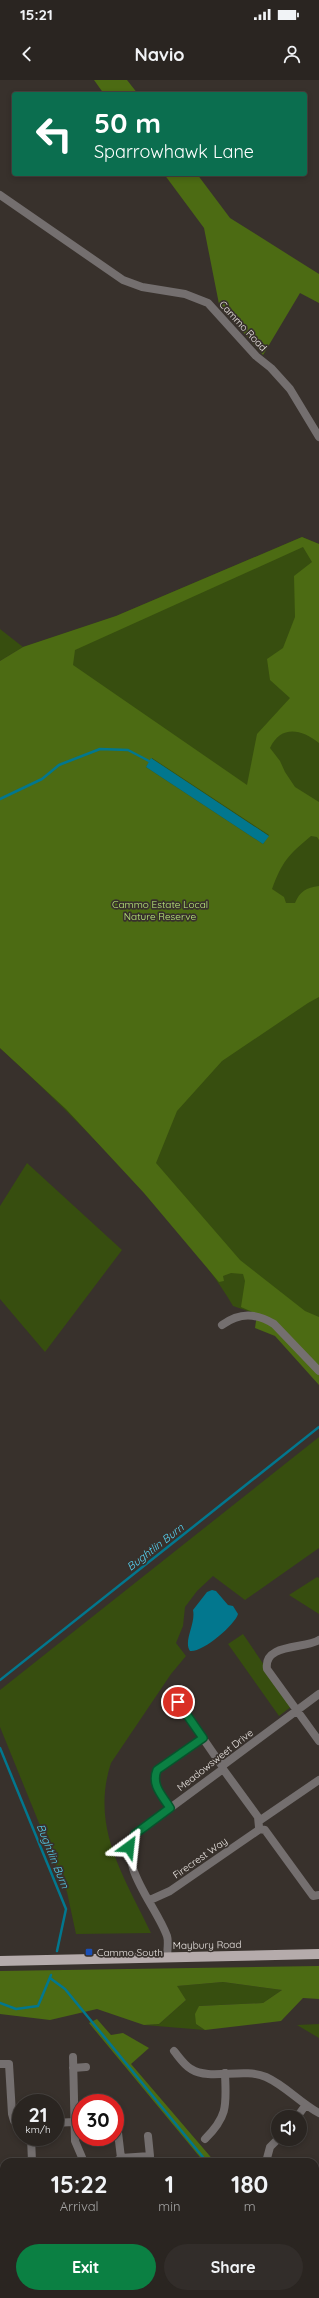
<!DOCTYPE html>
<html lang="en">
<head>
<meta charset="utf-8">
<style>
	:root { --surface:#2a2521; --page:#322d2a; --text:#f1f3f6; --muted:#a5a5a5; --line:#46423f; --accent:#0b8043 }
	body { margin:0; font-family:Quicksand,sans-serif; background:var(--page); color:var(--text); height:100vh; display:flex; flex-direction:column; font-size:15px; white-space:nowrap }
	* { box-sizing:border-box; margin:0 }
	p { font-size:13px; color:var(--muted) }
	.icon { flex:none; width:22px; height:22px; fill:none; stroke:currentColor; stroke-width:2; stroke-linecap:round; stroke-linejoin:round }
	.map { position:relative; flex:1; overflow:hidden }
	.details { position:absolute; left:0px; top:2078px; width:319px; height:140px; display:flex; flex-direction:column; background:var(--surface); border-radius:12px 12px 0 0; box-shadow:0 2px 6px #0003,0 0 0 1px var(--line) }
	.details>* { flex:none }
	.hud { position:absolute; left:12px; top:12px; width:295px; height:84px; border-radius:4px; box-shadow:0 2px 6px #0003,0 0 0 1px var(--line); background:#0b6e4f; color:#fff; overflow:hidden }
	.tools { position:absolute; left:271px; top:2030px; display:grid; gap:8px }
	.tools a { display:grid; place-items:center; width:36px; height:36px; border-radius:50%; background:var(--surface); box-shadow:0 2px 6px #0003,0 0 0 1px var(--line); font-size:20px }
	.speed { position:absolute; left:12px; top:2014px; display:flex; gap:8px; font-size:20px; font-weight:700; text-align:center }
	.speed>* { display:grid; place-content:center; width:52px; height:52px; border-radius:50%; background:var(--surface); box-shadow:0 2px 6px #0003,0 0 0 1px var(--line); line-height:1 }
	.speed small { font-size:10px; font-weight:400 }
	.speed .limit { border:6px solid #d22; background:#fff; color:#111 }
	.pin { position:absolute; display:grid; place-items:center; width:34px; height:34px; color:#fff; margin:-17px; border:2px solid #fff; border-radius:50%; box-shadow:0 1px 4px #0007 }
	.me { position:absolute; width:44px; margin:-22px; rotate:30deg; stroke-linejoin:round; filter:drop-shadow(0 0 3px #0008) }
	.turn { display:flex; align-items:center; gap:14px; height:84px; padding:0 16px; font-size:18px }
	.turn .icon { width:52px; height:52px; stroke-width:2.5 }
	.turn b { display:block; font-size:28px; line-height:34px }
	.eta { display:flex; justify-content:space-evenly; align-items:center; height:68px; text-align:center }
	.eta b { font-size:24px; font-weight:700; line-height:28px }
	.action { display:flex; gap:8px; margin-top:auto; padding:8px 16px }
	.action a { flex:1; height:46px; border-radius:24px; background:var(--accent); color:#fff; font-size:16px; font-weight:700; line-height:46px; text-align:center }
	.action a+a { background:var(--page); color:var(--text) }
	.status { display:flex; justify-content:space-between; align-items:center; height:28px; padding:0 20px; background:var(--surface); direction:ltr }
	.status svg { height:11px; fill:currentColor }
	header { display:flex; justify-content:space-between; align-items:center; height:52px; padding:0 16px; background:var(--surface); font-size:18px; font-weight:700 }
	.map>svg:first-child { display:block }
	.green { fill:#374e0f }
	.forest { fill:#4c6b13; fill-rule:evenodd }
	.water { fill:#02778e }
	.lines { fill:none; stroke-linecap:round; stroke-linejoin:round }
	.stream { stroke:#02778e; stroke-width:2.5 }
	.minor { stroke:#746f6f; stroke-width:8 }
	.major { stroke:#b5abab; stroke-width:10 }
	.route-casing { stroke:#07532c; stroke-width:10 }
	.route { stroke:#0b8043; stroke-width:7 }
	.transit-dot { fill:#1a4fb4; stroke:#38312c; stroke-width:1.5 }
	.labels { text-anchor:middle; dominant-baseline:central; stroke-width:3.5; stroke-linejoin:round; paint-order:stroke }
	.street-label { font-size:10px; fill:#ebe6e3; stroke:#38312c }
	.park-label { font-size:10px; fill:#bceb7d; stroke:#38312c }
	.poi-label { font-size:10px; fill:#ebe6e3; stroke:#38312c; text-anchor:start }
	.water-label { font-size:11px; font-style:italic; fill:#56d3f3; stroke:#38312c }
</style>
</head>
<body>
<div class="status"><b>15:21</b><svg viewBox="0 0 49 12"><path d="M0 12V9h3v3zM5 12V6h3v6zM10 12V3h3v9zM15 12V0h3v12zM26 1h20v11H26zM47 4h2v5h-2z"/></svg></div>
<header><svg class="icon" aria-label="back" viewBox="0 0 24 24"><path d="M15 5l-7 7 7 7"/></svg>Navio<svg class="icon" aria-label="person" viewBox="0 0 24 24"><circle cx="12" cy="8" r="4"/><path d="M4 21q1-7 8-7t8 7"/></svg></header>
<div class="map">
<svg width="319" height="2218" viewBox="0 0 319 2218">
	<rect width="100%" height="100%" fill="#38312c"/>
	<path class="green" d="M302,457L319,464V1287L272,1239L233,1226C213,1192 192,1168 167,1139C115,1078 59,1022 0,968L23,567L0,581V549L23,567L116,536Z
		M27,1083L122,1170L45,1272L0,1219V1126Z
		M319,1357V1468L245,1520L213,1496L197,1511L185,1527L183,1546L176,1563L186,1576L171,1594L111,1683C90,1747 124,1796 151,1853L76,1854L67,1812L0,1647V1610Z
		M317,1497L319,1498V1534L289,1515Z
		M243,1554L292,1626L279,1636L228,1564Z
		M223,1902L282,1910L263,1923L199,1926L196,1944L205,1950L144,1945L159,1944L186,1920L176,1906Z
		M319,1944V1958L297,1945Z"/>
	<path class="forest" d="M94,0H127L138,14H104Z
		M164,94H197L230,138L319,194V223L300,213L263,275L219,224L204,148Z
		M302,457L319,464V663C301,649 281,645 270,668L280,681L285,692L295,707L319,722V760L317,757L311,756C288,775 282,782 272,809L284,817L286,823H295C300,811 306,808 319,806V917L308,923L222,981L177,1031L156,1083L240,1180L305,1231L319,1237V1305L275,1256L255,1248L257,1234L241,1227L245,1201L243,1194L231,1193L223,1196L224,1201L219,1202L144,1113L66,1029L0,968V581L23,567L116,536ZM303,467L312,482L294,496L295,537L283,568L267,579L270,600L290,618L257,654L247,705L73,585L75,570ZM152,678L269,755L263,764L146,687Z
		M319,1886V1919L303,1918L281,1941L205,1950L196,1944L195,1934L199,1926L263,1923L282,1910L223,1902L177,1906L186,1920L159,1944L144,1945L97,1929L50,1940L0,1934V1891Z
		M97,1939L111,1955L123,1953L149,1968L131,1984L215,2082H204L89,1943Z
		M270,2214H289L286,2218H271Z"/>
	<path class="water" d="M151,678L269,756L263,764L146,687Z
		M212,1510L216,1511L228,1525L233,1526L238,1534C235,1545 202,1573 190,1571C183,1561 196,1544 193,1530L207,1512Z"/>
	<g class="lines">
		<path class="stream" d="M0,719L42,699L59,685L100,669L128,670L149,681
			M0,1600L319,1347
			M0,1668L66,1829L57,1871
			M50,1898L65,1909L207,2082
			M0,1923L16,1929L38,1926L51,1895
			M276,2214L277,2218"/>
		<path class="minor" d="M0,115L123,200L142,207L185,214L208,223L256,276L271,288L290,309L319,357
			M222,1245C240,1232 256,1233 274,1244L319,1291
			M319,1560C306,1569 263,1563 267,1589L319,1661
			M178,1622L222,1686
			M223,1689L258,1737L259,1747
			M170,1728C162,1715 151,1705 157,1690L203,1658
			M259,1741L319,1700
			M260,1749L265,1750L313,1816L319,1815
			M150,1820L170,1811L260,1749
			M167,1878C167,1871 169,1862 167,1856C156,1825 117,1786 135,1754L223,1689L222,1686L319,1614
			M174,1971C179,1977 184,1985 191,1989C210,2001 243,1987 266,1997C286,2006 300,2023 319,2033
			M73,1977L75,2061L84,2082
			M0,1984H9L12,2034L14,2041L21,2044
			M73,1988L86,1987
			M297,2037L305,2026
			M55,2043L73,2042
			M115,2044H117L121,2078
			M31,2057L32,2082
			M205,2059C229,2035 226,2024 225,1993
			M115,2082L121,2078L150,2076L148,2056
			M266,2082L270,2067L278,2059
			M4,2111V2112
			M315,2184L319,2176
			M0,2191H4
			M0,2207L4,2206
			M147,2214L159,2218
			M170,2214L178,2218
			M135,2218L136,2214
			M292,2218L295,2214"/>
		<path class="major" d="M0,1881L319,1874"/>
	</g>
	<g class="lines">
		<defs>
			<path id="route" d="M129,1767L135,1754L170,1728C162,1715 151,1705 157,1690L203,1658L178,1622"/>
		</defs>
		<use href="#route" class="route-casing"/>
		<use href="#route" class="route"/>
	</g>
	<rect class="transit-dot" x="85" y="1868" width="8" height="8" rx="2"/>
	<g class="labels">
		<g class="street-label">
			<text transform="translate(243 246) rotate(47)">Cammo Road</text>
			<text transform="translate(215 1680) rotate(-38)">Meadowsweet Drive</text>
			<text transform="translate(200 1778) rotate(-35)">Firecrest Way</text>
			<text transform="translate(207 1865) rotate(-1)">Maybury Road</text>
		</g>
		<g class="park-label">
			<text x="160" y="824">Cammo Estate Local<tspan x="160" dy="12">Nature Reserve</tspan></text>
		</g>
		<g class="poi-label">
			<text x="97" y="1872">Cammo South</text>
		</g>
		<g class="water-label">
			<text transform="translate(155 1467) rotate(-38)">Bughtlin Burn</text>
			<text transform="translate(53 1776) rotate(68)">Bughtlin Burn</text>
		</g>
	</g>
</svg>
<div class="tools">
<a><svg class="icon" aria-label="sound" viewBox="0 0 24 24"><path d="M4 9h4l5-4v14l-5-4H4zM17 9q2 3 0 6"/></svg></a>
</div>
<div class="speed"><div>21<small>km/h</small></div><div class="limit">30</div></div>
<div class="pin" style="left:178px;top:1622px;background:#d93025"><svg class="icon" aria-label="arrive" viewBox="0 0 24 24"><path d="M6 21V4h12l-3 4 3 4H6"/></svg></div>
<svg class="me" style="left:129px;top:1767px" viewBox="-20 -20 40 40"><path d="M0-17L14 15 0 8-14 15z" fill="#0b8043" stroke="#fff" stroke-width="4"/></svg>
<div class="hud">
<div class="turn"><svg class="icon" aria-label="left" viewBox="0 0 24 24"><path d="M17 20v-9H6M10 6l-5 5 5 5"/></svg><div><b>50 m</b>Sparrowhawk Lane</div></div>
</div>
<section class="details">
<div class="eta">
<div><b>15:22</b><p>Arrival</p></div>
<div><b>1</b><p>min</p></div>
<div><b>180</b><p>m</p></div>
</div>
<div class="action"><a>Exit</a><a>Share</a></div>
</section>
</div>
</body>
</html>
